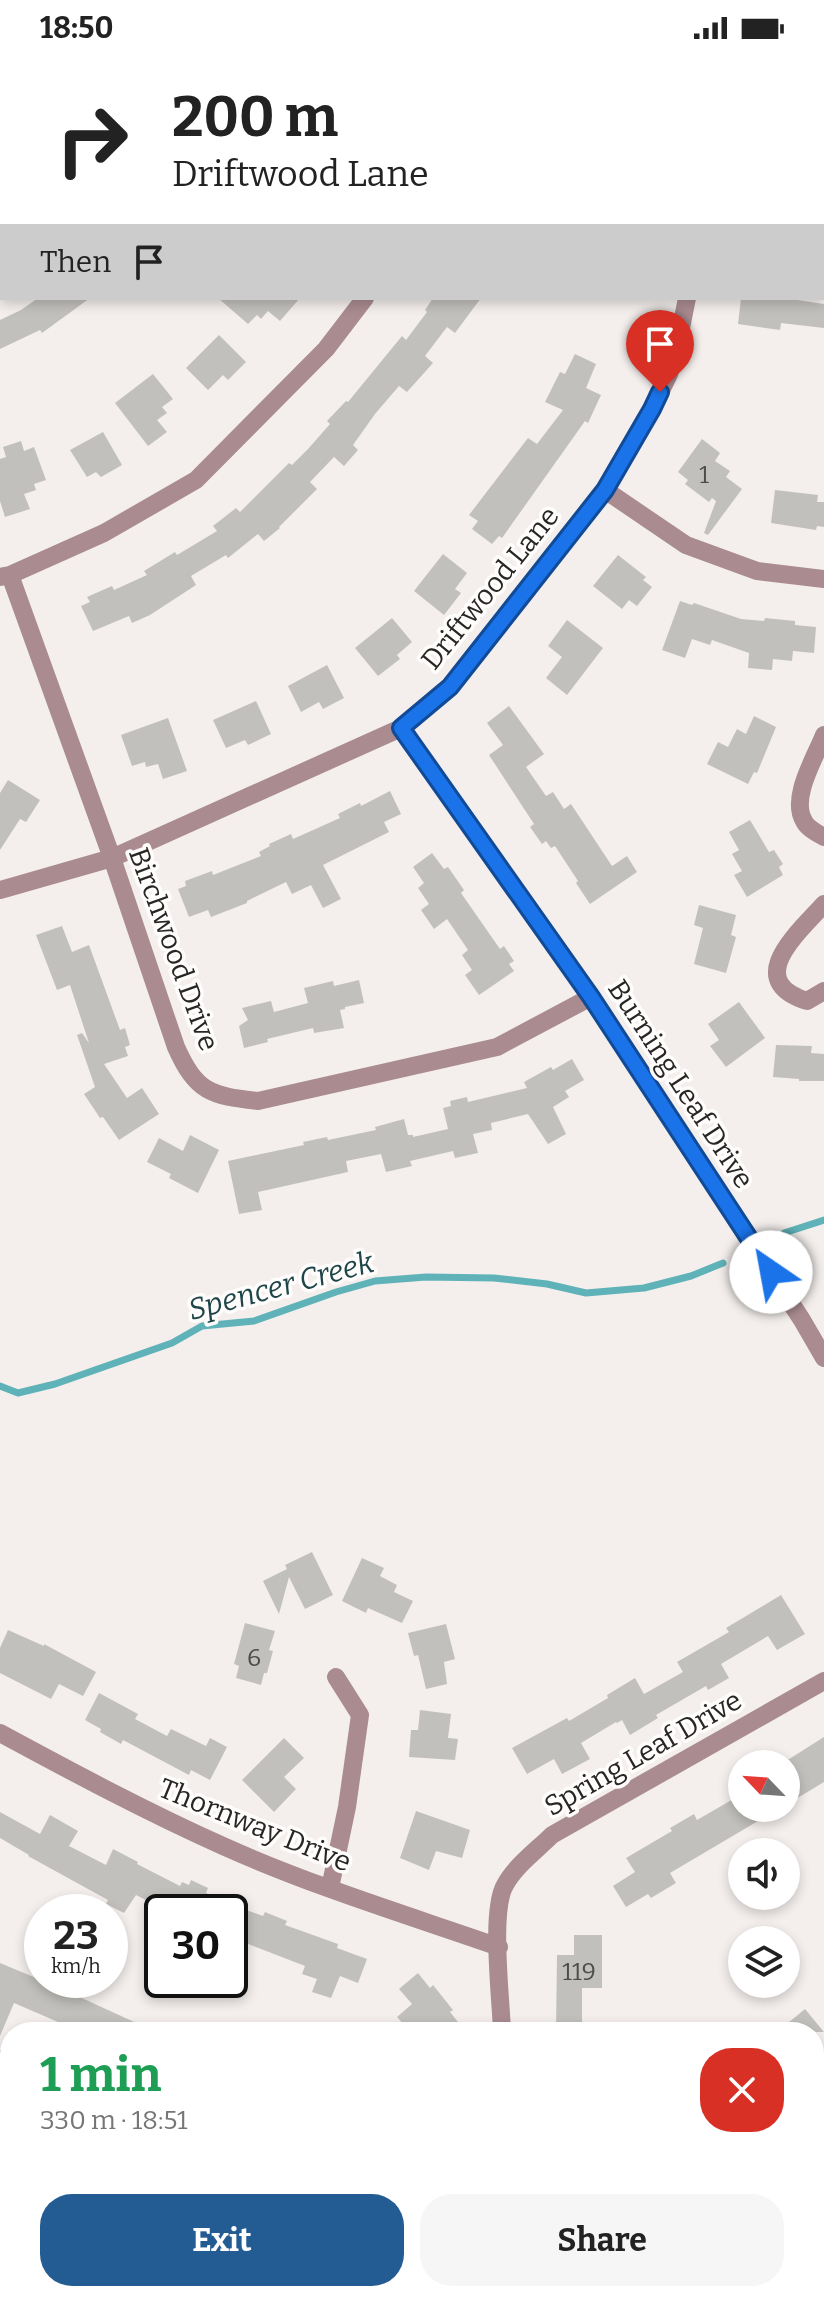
<!DOCTYPE html>
<html lang="en">
<head>
<meta charset="utf-8">
<style>
	:root { --surface:#fff; --page:#f6f6f6; --text:#222; --muted:#767676; --accent:#235b93 }
	body { margin:0; font-family:Bitter,serif; background:var(--page); color:var(--text); height:100vh; display:flex; flex-direction:column; font-size:30px; white-space:nowrap }
	* { box-sizing:border-box; margin:0 }
	p { font-size:26px; color:var(--muted) }
	.icon { flex:none; width:44px; height:44px; fill:none; stroke:currentColor; stroke-width:2; stroke-linecap:round; stroke-linejoin:round }
	.map { position:relative; flex:1; overflow:hidden }
	.sheet { position:absolute; left:0px; top:1966px; width:824px; height:280px; display:flex; flex-direction:column; background:var(--surface); border-radius:32px 32px 0 0; box-shadow:0 4px 12px #0003 }
	.sheet>* { flex:none }
	.guide { position:absolute; left:0px; top:0px; width:824px; height:244px; box-shadow:0 4px 12px #0003; background:#fff; color:var(--text); overflow:hidden }
	.needle { width:52px; rotate:295deg }
	.buttons { position:absolute; left:728px; top:1694px; display:grid; gap:16px }
	.buttons a { display:grid; place-items:center; width:72px; height:72px; border-radius:50%; background:var(--surface); box-shadow:0 4px 12px #0003; font-size:40px }
	.speed { position:absolute; left:24px; top:1838px; display:flex; gap:16px; font-size:40px; font-weight:700; text-align:center }
	.speed>* { display:grid; place-content:center; width:104px; height:104px; border-radius:50%; background:var(--surface); box-shadow:0 4px 12px #0003; line-height:1 }
	.speed small { font-size:20px; font-weight:400 }
	.speed .limit { border:4px solid #111; border-radius:12px; background:#fff; color:#111 }
	.pin { position:absolute; display:grid; place-items:center; width:68px; height:68px; color:#fff; margin:-82px -34px; border-radius:50% 50% 50% 0; rotate:-45deg; box-shadow:0 0 8px #0007 }
	.pin .icon { rotate:45deg }
	.me { position:absolute; width:88px; margin:-44px; rotate:327deg; stroke-linejoin:round; filter:drop-shadow(0 0 6px #0008) }
	.turn { display:flex; align-items:center; gap:28px; height:168px; padding:0 40px; font-size:36px }
	.turn .icon { width:104px; height:104px; stroke-width:2.5 }
	.turn b { display:block; font-size:56px; line-height:68px }
	.then { display:flex; align-items:center; height:76px; padding:0 40px; background:#0003; gap:16px; font-size:30px }
	.round { display:grid; place-items:center; flex:none; width:84px; height:84px; border-radius:32px; background:var(--page) }
	.headline { display:flex; align-items:center; justify-content:space-between; height:136px; padding:0 40px }
	h1 { font-size:48px; font-weight:700; line-height:60px; color:#1e9e55 }
	.button { display:flex; gap:16px; margin-top:auto; padding:16px 40px }
	.button a { flex:1; height:92px; border-radius:32px; background:var(--accent); color:#fff; font-size:32px; font-weight:700; line-height:92px; text-align:center }
	.button a+a { background:var(--page); color:var(--text) }
	.status { display:flex; justify-content:space-between; align-items:center; height:56px; padding:0 40px; background:var(--surface); direction:ltr }
	.status svg { height:22px; fill:currentColor }
	.map>svg:first-child { display:block }
	.lines { fill:none; stroke-linecap:round; stroke-linejoin:round }
	.stream { stroke:#5fb3b8; stroke-width:7 }
	.building { fill:#c2c0bc }
	.minor { stroke:#a98b90; stroke-width:18 }
	.route-casing { stroke:#114b97; stroke-width:20 }
	.route { stroke:#1a73e8; stroke-width:14 }
	.labels { text-anchor:middle; dominant-baseline:central; stroke-width:7; stroke-linejoin:round; paint-order:stroke }
	.number-label { font-size:24px; fill:#4e4c4b }
	.street-label { font-size:28px; fill:#282625; stroke:#fffdfc }
	.water-label { font-size:30px; font-style:italic; fill:#1e4648; stroke:#fffdfc }
</style>
</head>
<body>
<div class="status"><b>18:50</b><svg viewBox="0 0 49 12"><path d="M0 12V9h3v3zM5 12V6h3v6zM10 12V3h3v9zM15 12V0h3v12zM26 1h20v11H26zM47 4h2v5h-2z"/></svg></div>
<div class="map">
<svg width="824" height="2246" viewBox="0 0 824 2246">
	<rect width="100%" height="100%" fill="#f4efed"/>
	<g class="lines">
		<path class="stream" d="M784,1177L824,1164
			M0,1330L18,1337L55,1328L172,1287L202,1270L254,1265L336,1236L375,1225L426,1221L494,1222L547,1228L586,1237L644,1232L691,1220L723,1207"/>
	</g>
	<path class="building" d="M38,242H90L42,277L40,274L0,293V264L21,254Z
		M218,242H300L280,265L268,255L261,263L257,259L248,268Z
		M433,242H481L455,277L447,271L425,300L433,307L407,336L399,330L375,358L353,389L358,394L344,410L334,401L310,426L317,433L279,471L280,472L264,485L258,478L228,502L226,499L191,520L196,529L150,559L132,567L129,560L93,575L81,550L90,546L87,541L112,530L114,534L147,519L144,515L175,496L177,499L217,475L213,470L236,452L240,456L289,407L292,409L308,393L330,368L327,365L346,345L348,346L402,280L406,284L427,256L425,254Z
		M741,242H784L824,248V272L781,267L780,274L738,268Z
		M219,279L246,306L228,324L223,319L208,334L186,312Z
		M575,298L596,308L586,332L601,339L588,367L585,365L502,482L499,480L492,488L472,473L478,465L469,459L528,382L537,388L563,354L545,346L560,316L565,318Z
		M153,318L173,343L162,351L167,357L157,364L167,376L148,390L115,347Z
		M103,376L122,409L101,421L96,416L87,421L70,394Z
		M702,383L720,397L715,405L730,415L726,421L742,433L708,479L704,477L716,445L712,442L709,446L685,428L688,424L678,416Z
		M21,385L24,395L34,391L46,424L34,428L36,434L24,438L30,453L5,461L0,445V403L6,401L3,391Z
		M775,434L818,439L817,446H824V471L817,470L816,474L771,467Z
		M443,498L467,517L455,533L461,537L444,559L414,535Z
		M618,499L646,521L643,524L652,531L637,550L629,544L622,553L593,530Z
		M680,545L692,549L694,547L741,563L764,565L765,562L795,565V569L816,571L814,597L793,595L792,605L773,603L772,614L748,612L749,597L712,584L710,589L692,583L685,602L662,594Z
		M392,562L412,586L397,599L400,603L378,620L355,592Z
		M567,564L603,592L567,639L546,622L562,601L548,590Z
		M327,609L344,642L323,653L319,646L301,656L288,630Z
		M256,645L271,678L248,689L245,684L226,692L213,664Z
		M509,650L544,698L526,711L546,740L553,736L564,753L571,748L612,810L627,800L637,816L590,848L576,827L578,825L555,790L551,792L546,785L542,788L530,771L534,768L489,699L503,689L487,667Z
		M754,660L776,671L757,717L754,716L748,728L707,708L718,686L728,691L737,673L746,678Z
		M168,662L187,715L163,723L158,708L146,711L145,706L132,710L121,679Z
		M8,724L40,744L26,766L20,763L0,794V737Z
		M390,735L401,758L384,766L389,776L323,809L341,843L323,852L311,829L292,838L286,826L247,845V847L211,861L208,854L189,861L178,833L186,830L185,825L212,815L213,819L261,800L259,796L270,790L269,788L291,778L293,783L340,762L338,758L360,747L361,750Z
		M750,764L769,796L774,794L783,808L779,811L783,819L747,841L734,819L742,815L732,798L739,794L729,776Z
		M432,797L444,813L448,811L464,834L461,837L500,893L504,890L514,905L509,908L514,915L479,939L465,919L472,914L462,899L468,894L447,863L434,873L421,854L429,848L418,832L424,827L413,811Z
		M699,849L736,859L731,879L736,881L726,917L694,908L703,872L694,869Z
		M62,870L72,896L89,889L120,974L125,972L130,989L125,991L128,1000L104,1008L127,1042L142,1032L159,1058L119,1084L103,1061L100,1062L84,1038L95,1031L77,979L82,977L89,987L70,929L57,934L36,879Z
		M359,924L364,947L345,951V953L340,954L344,972L314,977L313,972L267,983L268,986L244,992L239,970L248,964L242,952L271,945L274,956L308,947L304,932L333,925L334,930Z
		M739,946L765,982L726,1011L710,990L719,984L708,968Z
		M776,989L812,990L811,997L824,998V1025H799V1023L773,1021Z
		M572,1003L584,1024L565,1035L569,1041L553,1051L566,1078L548,1088L528,1058L491,1067L492,1074L473,1078L478,1097L455,1102L453,1095L410,1105L412,1110L386,1116L381,1098L346,1105L348,1116L258,1136L262,1154L239,1158L228,1105L304,1089L303,1086L327,1081L328,1084L376,1074L375,1071L404,1063L408,1079H413V1081L448,1073L443,1052L451,1050L450,1045L467,1041L468,1046L527,1032L524,1026L551,1011L553,1014Z
		M190,1079L219,1094L198,1137L169,1122L171,1118L147,1106L159,1082L183,1095Z
		M312,1496L333,1539L305,1553L289,1521L279,1558L263,1525L287,1513L285,1509Z
		M362,1502L384,1512L380,1520L397,1529L394,1536L413,1545L402,1567L368,1552L366,1557L342,1545Z
		M781,1539L805,1578L777,1594L768,1580L721,1608L729,1622L708,1634L706,1630L656,1659L658,1662L630,1679L622,1664L617,1667L616,1666L581,1687L590,1703L562,1718L554,1703L527,1718L512,1692L567,1662L569,1665L608,1642L607,1639L635,1622L644,1638L683,1616L677,1606L729,1576L726,1572Z
		M245,1567L275,1575L269,1594L273,1595L267,1617H264L261,1629L236,1622L239,1610L234,1608Z
		M446,1568L455,1603L444,1606L447,1628L426,1633L418,1599L414,1600L408,1577Z
		M8,1574L44,1590V1588L96,1616L83,1640L59,1628L51,1643L0,1617V1592Z
		M99,1637L138,1658L135,1663L167,1680L171,1673L206,1690L210,1682L227,1691L210,1724L191,1714L189,1719L123,1684L121,1688L100,1676L101,1673L85,1664Z
		M420,1654L451,1658L448,1682L458,1683L455,1704L409,1701L411,1674H418Z
		M824,1681V1726L786,1749V1705Z
		M284,1682L304,1702L284,1721L296,1733L274,1756L242,1724Z
		M742,1738V1752H780L670,1817L676,1827L651,1842L648,1838L626,1851L613,1830L635,1816L626,1802L672,1775L670,1772L694,1758L697,1764Z
		M416,1755L470,1774L462,1802L436,1795L429,1814L400,1802Z
		M0,1756L40,1778L50,1759L78,1775L69,1790L106,1809L113,1793L138,1806L137,1808L180,1830L182,1826L189,1829L191,1824L208,1832L206,1837L246,1854L263,1860L265,1856L287,1865L285,1869L338,1888L337,1892L367,1903L358,1927L340,1920L331,1942L312,1936L317,1923L302,1918L305,1910L230,1881V1856H170L136,1839L124,1857L106,1848L108,1844L28,1800L29,1799L0,1782Z
		M574,1879H602V1932H582V1976H556L557,1899H574Z
		M0,1907L60,1932L156,1976H53L58,1966L14,1947L0,1980Z
		M418,1917L430,1932L433,1929L453,1954L450,1956L458,1966L445,1976H410L397,1961L412,1948L399,1933Z
		M805,1953L824,1976H777Z"/>
	<g class="lines">
		<path class="minor" d="M326,0L328,2
			M498,2L499,0
			M732,2V0
			M822,199H824
			M0,204L2,203
			M605,434L686,489L757,515L824,523
			M10,519L112,802L176,991C196,1036 211,1040 258,1045L497,991L591,941
			M0,521L10,519L104,477L196,424L326,293L365,242
			M401,672L591,941L802,1264L824,1302
			M824,679C815,702 790,742 804,765C807,772 817,777 824,781
			M0,834L112,802L401,672L450,631L605,434L652,353L669,318L677,292L687,242
			M824,848C799,876 742,924 807,945L824,935
			M0,1677C74,1717 147,1756 223,1790C312,1830 407,1859 499,1891
			M330,1832L347,1751L360,1659L336,1621
			M502,1976C501,1942 490,1855 505,1829C515,1810 537,1794 552,1779L824,1625
			M0,2003L10,2008
			M455,2236L467,2246
			M511,2236L512,2246"/>
	</g>
	<g class="lines">
		<defs>
			<path id="route" d="M660,336L652,353L605,434L450,631L401,672L591,941L771,1216"/>
		</defs>
		<use href="#route" class="route-casing"/>
		<use href="#route" class="route"/>
	</g>
	<g class="labels">
		<g class="number-label">
			<text x="704" y="419">1</text>
			<text x="254" y="1602">6</text>
			<text x="579" y="1916">119</text>
		</g>
		<g class="street-label">
			<text transform="translate(490 532) rotate(-51)">Driftwood Lane</text>
			<text transform="translate(174 893) rotate(70)">Birchwood Drive</text>
			<text transform="translate(681 1028) rotate(57)">Burning Leaf Drive</text>
			<text transform="translate(643 1697) rotate(-30)">Spring Leaf Drive</text>
			<text transform="translate(255 1769) rotate(22)">Thornway Drive</text>
		</g>
		<g class="water-label">
			<text transform="translate(281 1230) rotate(-15)">Spencer Creek</text>
		</g>
	</g>
</svg>
<div class="buttons">
<a><svg class="needle" viewBox="-14 -14 28 28"><path d="M0-13l5 13h-10z" fill="#e53935"/><path d="M0 13l5-13h-10z" fill="#767676"/></svg></a>
<a><svg class="icon" aria-label="sound" viewBox="0 0 24 24"><path d="M4 9h4l5-4v14l-5-4H4zM17 9q2 3 0 6"/></svg></a>
<a><svg class="icon" aria-label="layers" viewBox="0 0 24 24"><path d="M12 4l9 5-9 5-9-5zM3 14l9 5 9-5"/></svg></a>
</div>
<div class="speed"><div>23<small>km/h</small></div><div class="limit">30</div></div>
<div class="pin" style="left:660px;top:336px;background:#d93025"><svg class="icon" aria-label="arrive" viewBox="0 0 24 24"><path d="M6 21V4h12l-3 4 3 4H6"/></svg></div>
<svg class="me" style="left:771px;top:1216px" viewBox="-20 -20 40 40"><circle r="19" fill="#fff"/><path d="M0-13L10 11 0 6-10 11z" fill="#1a73e8"/></svg>
<div class="guide">
<div class="turn"><svg class="icon" aria-label="right" viewBox="0 0 24 24"><path d="M7 20v-9h11M14 6l5 5-5 5"/></svg><div><b>200 m</b>Driftwood Lane</div></div>
<div class="then">Then<svg class="icon" aria-label="arrive" viewBox="0 0 24 24"><path d="M6 21V4h12l-3 4 3 4H6"/></svg></div>
</div>
<section class="sheet">
<div class="headline"><div><h1>1 min</h1><p>330 m · 18:51</p></div><a class="round" style="background:#d93025;color:#fff"><svg class="icon" aria-label="close" viewBox="0 0 24 24"><path d="M6 6l12 12M18 6L6 18"/></svg></a></div>
<div class="button"><a>Exit</a><a>Share</a></div>
</section>
</div>
</body>
</html>
